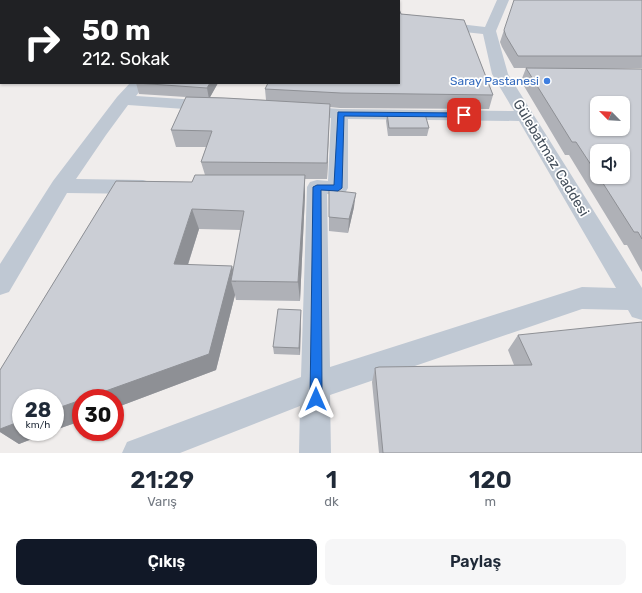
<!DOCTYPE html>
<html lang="tr">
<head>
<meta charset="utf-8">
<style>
	:root { --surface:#fff; --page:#f6f6f7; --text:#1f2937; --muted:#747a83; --accent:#111827 }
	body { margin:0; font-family:Rubik,sans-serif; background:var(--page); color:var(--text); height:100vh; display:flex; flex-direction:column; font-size:15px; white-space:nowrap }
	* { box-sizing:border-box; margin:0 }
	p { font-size:13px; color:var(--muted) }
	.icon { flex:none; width:22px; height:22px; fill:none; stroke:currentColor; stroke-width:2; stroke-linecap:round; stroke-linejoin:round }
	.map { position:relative; height:453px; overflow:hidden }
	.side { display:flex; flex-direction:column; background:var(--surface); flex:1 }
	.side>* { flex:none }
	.top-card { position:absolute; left:0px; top:0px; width:400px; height:84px; box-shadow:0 1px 3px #0004; background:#202124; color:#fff; overflow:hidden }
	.needle { width:26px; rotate:294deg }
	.buttons { position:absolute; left:590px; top:96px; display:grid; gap:8px }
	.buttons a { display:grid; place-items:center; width:40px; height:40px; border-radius:8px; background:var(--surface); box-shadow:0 1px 3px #0004; font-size:20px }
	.speed { position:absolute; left:12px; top:389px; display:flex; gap:8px; font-size:20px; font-weight:700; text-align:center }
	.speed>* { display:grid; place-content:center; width:52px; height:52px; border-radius:50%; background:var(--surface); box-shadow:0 1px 3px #0004; line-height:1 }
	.speed small { font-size:10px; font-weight:400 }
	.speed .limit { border:6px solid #d22; background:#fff; color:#111 }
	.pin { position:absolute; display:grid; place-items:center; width:34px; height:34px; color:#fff; margin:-17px; border-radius:8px; box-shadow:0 2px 6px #0006 }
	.me { position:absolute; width:44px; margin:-22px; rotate:0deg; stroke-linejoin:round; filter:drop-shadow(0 0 3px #0008) }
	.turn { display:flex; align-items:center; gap:14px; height:84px; padding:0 16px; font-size:18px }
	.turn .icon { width:52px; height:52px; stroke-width:2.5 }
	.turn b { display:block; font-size:28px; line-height:34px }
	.eta { display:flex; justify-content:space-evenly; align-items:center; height:68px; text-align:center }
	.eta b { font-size:24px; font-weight:600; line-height:28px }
	.cta { display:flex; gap:8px; margin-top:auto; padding:8px 16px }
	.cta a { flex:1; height:46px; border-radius:8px; background:var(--accent); color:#fff; font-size:16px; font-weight:600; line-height:46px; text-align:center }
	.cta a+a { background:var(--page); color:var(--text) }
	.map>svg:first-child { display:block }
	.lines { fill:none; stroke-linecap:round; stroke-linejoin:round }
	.highway-casing { stroke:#6d86aa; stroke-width:2 }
	.minor { fill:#bfc8d3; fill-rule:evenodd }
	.highway { fill:#829bbe; fill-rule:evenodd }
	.wall { fill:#afb1b7; fill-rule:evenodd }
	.shaded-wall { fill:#8e9095 }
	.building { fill:#cbced5; stroke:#8e9095; fill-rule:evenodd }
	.route { fill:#1a73e8; stroke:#114b97 }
	.shop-dot { fill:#3f7fe0; stroke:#fff; stroke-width:1.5 }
	.labels { text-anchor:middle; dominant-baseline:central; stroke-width:3.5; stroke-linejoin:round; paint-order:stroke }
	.far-shop-label { font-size:12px; fill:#366cbe; stroke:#fff; text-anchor:end }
	.street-label { font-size:14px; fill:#444f5b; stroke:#fff }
</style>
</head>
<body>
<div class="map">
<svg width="642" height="453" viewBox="0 0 642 453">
	<rect width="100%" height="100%" fill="#f0edec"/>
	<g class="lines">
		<defs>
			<path id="highway" d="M0,27H1V35H0Z"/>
		</defs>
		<use href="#highway" class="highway-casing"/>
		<path class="minor" d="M254,0H270L271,1H255Z
			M497,0H509L496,31L508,74L642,288V320L632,317L628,310L582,309L330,395L331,453H299L300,406L180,453H122L127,442L301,377L307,187L310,182L317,180L328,181L331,118L294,115L292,111L294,107L300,106L340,109L514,111L492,74L483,34L399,25V17L485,27ZM348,119L519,121L616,288L582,287L330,367L327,194L338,195L345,193L348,188Z
			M130,83H146L136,96L213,101L219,102L221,106L219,110L213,111L128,105L106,135L76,179L143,180L150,182L153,187L150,192L143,194L67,193L9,292L0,295V264L53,181L117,97Z"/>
		<use href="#highway" class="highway"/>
	</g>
	<path class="wall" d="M642,0V68H581L642,69V272L627,245H624L569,155H565L521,81L526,68H514L502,47L500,42L504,30ZM597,151L623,177H597Z
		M399,9L401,14L464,20L493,95L489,109L340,108L330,107L327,179H305V195L300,301L236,300L235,295L216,370L115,408V398H81V421L55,430V398H21V432H50L19,444L0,432V370L116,181L192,182L195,175H205L201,162L206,147H176L171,130L186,97L139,94L136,83H218L210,97L225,98L266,100L265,89L268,83H399ZM199,229L241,230L233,271L232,266L188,265Z
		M387,113L429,128L427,136H388L386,121Z
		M329,190L354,207L348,233L329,231Z
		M301,310V317L300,355L274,354L273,347Z
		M518,335L642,453H379L372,382L375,368L514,365L508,350Z"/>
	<path class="shaded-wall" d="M210,83H218L209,99L207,88Z
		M330,104L329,120L327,179V163Z
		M305,175V195L300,301L298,282Z
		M356,193L354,207L348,233L349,219Z
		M192,209L199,229L182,283L174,264Z
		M232,266L236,282L231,281L235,295L216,370L115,408V398H86Z
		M301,310V317L300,355L299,348Z
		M81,400V421L55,430V409Z
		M21,421V432H50L19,444L0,432V429Z"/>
	<path class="building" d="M94,0H114L118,1H92Z
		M231,0H237L242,1H230Z
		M302,0H313L320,1H301Z
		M514,0H642V56H518L506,36L504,30Z
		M399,9L401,14L464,20L493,95L341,93L265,89L268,83H399Z
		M526,68L642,69V239L638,232H634L599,177H623V151H597V174L576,142H572ZM597,103H623V129H597Z
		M136,83H210L207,88Z
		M186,97L225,98L330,104L327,163L201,162L212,131L171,130Z
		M387,113L425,114L429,128H389Z
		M195,175H305L298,282L231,281L244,211L192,209L174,264L232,266L209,354L86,398H81V400L55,409V398H21V421L0,429V370L116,181L192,182Z
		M329,190L356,193L349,219L329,217Z
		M278,309L301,310L299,348L273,347Z
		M642,322V453H383L375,368L379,367L532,365L518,335Z"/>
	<path class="route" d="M338,112L464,113L468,115L464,117L344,116L342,188L338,191L321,190L322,399L320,403L316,405L311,403L310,399L313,187L317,185H334Z"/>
	<circle class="shop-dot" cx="547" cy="81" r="4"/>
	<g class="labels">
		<g class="far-shop-label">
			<text x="539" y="81">Saray Pastanesi</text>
		</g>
		<g class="street-label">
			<text transform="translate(551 158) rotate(59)">Gülebatmaz Caddesi</text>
		</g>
	</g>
</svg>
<div class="buttons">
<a><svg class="needle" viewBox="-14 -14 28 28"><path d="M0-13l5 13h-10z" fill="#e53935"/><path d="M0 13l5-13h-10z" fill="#747a83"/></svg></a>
<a><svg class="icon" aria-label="sound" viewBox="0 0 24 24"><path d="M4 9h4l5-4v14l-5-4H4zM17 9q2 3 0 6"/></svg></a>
</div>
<div class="speed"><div>28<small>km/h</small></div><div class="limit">30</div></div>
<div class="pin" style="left:464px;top:115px;background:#d93025"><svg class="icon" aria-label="arrive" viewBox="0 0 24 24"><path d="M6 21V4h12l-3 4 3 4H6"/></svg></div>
<svg class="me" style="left:316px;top:399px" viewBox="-20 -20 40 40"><path d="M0-17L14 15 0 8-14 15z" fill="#1a73e8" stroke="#fff" stroke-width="4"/></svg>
<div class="top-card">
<div class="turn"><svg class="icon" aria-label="right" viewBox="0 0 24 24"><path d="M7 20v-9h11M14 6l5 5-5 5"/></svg><div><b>50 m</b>212. Sokak</div></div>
</div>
</div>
<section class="side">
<div class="eta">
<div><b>21:29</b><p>Varış</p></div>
<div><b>1</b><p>dk</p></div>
<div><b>120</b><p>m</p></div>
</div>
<div class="cta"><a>Çıkış</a><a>Paylaş</a></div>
</section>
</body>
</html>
